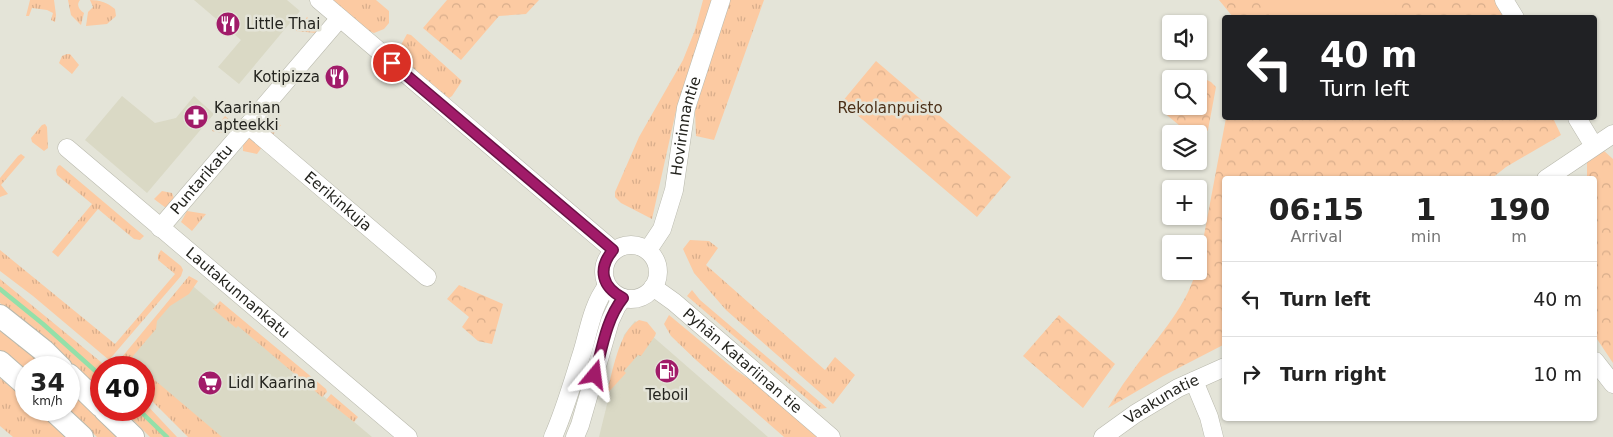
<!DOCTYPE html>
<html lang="en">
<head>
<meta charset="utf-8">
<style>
	:root { --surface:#fff; --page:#f2f2f2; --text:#222; --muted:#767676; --line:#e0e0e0 }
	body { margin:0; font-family:"DejaVu Sans",sans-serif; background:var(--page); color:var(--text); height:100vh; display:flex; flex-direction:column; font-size:19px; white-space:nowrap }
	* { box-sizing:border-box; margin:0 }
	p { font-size:16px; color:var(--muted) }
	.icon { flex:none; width:28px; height:28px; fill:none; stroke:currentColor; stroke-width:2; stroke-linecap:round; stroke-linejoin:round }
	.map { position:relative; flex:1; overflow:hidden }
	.drawer { position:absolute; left:1222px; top:176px; width:375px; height:245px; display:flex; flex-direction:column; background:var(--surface); border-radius:5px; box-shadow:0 1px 4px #0004 }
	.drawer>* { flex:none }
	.top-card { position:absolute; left:1222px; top:15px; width:375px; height:105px; border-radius:5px; box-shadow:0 1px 4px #0004; background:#202124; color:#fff; overflow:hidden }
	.tools { position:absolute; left:1162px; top:15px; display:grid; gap:10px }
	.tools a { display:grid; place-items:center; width:45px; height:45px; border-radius:5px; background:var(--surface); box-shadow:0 1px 4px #0004; font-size:25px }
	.speed { position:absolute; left:15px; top:356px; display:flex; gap:10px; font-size:25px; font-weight:700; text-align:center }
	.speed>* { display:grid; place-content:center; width:65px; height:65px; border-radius:50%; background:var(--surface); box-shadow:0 1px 4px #0004; line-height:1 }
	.speed small { font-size:12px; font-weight:400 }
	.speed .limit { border:8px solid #d22; background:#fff; color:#111 }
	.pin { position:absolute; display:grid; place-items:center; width:42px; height:42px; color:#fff; margin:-21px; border:2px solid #fff; border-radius:50%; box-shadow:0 1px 5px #0007 }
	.me { position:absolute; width:55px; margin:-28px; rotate:16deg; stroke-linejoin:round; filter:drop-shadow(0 0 4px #0008) }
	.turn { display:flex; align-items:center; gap:18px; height:105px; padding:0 15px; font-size:22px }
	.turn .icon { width:65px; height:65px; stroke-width:2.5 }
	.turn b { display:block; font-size:35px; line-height:42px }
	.eta { display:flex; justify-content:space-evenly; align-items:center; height:85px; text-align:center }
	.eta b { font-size:30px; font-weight:600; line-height:35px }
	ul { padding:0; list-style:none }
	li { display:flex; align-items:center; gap:15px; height:75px; padding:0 15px; border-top:1px solid var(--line) }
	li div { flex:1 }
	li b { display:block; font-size:19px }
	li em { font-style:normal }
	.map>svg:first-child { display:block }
	.built { fill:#dad9c5 }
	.grass { fill:url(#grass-tufts) }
	.forest { fill:url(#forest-crowns) }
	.pitch { fill:#fccaa2 }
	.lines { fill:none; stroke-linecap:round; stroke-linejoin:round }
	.stream { stroke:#94e0a9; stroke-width:4.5 }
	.minor-casing { stroke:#b9b9ad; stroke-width:19 }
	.major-casing { stroke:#b9b9ad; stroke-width:24 }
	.minor { stroke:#fff; stroke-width:18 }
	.major { stroke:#fff; stroke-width:22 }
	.route-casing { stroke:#691244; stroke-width:12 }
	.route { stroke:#a11b69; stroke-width:9 }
	.labels { text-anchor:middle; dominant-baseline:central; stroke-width:5; stroke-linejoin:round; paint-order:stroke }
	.poi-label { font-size:15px; fill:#24241f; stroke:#e4e4d8; text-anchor:start }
	.park-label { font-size:15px; fill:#4c3018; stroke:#e4e4d8 }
	.street-label { font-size:15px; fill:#24241f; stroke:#e4e4d8 }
</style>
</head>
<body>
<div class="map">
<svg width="1613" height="437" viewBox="0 0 1613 437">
	<defs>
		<pattern id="grass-tufts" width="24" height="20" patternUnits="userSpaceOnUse" patternTransform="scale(1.25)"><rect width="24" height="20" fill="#fccaa2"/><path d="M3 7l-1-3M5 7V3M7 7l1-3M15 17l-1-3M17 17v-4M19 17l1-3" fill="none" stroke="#d8ad8b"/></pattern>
		<pattern id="forest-crowns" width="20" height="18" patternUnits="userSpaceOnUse" patternTransform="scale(1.25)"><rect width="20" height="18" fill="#fccaa2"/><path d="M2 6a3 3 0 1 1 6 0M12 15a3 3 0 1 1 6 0" fill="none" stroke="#d8ad8b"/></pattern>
	</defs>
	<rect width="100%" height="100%" fill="#e4e4d8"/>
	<path class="built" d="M194,0H287L300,11L239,84L218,67L241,40Z
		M122,96L155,123L176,118L194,96L214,114L147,193L85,140Z
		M188,282L372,437H212L144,373V368L138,367L125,356Z
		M635,321L768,437H599L624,335Z"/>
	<path class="grass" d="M30,0H54L56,15L55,22L51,20L53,13L47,10L32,8L29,16H26Z
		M68,0H80C76,5 79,10 84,13L81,25L71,15Z
		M90,0C100,0 108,3 115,9L116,16L107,24L86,26L88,12L93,7Z
		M332,0H376L389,11V23L384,29L374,33L369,31Z
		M703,0H714L676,111L652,219L621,203L615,197V192L639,137L683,60L695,30Z
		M729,0H764L714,140L696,136L695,111Z
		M307,17L320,28L316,33L296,31Z
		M407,34L411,35L462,81L452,96L449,98L397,55V52Z
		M67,54H70L79,65L72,74L59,63L62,56Z
		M225,116L237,126C230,135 222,133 212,131Z
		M262,122L281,125L271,137L259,126Z
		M45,124L47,127L48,148L44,151L32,142L31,138L42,125Z
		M250,136L262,147L257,154L243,151V145Z
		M21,154L25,157L1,185L8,194L0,197V178L18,156Z
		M60,165L144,236L140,240L134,239L98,209L58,257L52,252L92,204L57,175L56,170L58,166Z
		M162,191L172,193L175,201L166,208L154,199Z
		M187,211L206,214L192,231L181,222Z
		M690,240L709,241L718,248L706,265L825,370L835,357L855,375L833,404L726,310L694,273L683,249Z
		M0,250L115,344L175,274L158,260V255L161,250L181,266L183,270L181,276L109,360L33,296L0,271Z
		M189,276L198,281L189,294L170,306L157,321L156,329L133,356L132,361L139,367H117L116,366L117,363Z
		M0,279L107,367L101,368V390L0,303Z
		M692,290L700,300L827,408L819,409L687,296Z
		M220,301L326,389L327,392L322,397L238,326L236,328L213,309Z
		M669,315L734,369L755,383L819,437H784L696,360L671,336L664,324Z
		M639,320L647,322L656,333L655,336L641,356L638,355L624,371L626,373L606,395C613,373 618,331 639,320Z
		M0,328L47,367L26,368V372L0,350Z
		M144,371L222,437H188L144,393Z
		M0,378L26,400V410H38L67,437H13L0,426Z
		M69,387L123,437H97L68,410Z
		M331,394L358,417L354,422L326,400Z
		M144,402L177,437H150L123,410H144Z"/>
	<path class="forest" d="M447,0H539L526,14L499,16L461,60L423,28Z
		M1219,0H1495L1507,17H1233Z
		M876,61L1011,177L977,217L842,102Z
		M1187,70L1211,82L1216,87L1208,130L1203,136L1199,137V134H1190L1163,112L1171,98V106H1199V79H1182Z
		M1226,118H1553L1561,135L1506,167L1491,179H1225V344L1163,376L1108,408C1115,397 1121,386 1129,376C1153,342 1185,311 1196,271H1199V262Z
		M1603,150L1613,159V363L1595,336V179H1587V160Z
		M459,285L503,304L492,344L478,341L462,327L469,317L447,299Z
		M1059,315L1115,364L1083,408L1023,356Z"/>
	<path class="pitch" d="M1256,0H1382L1398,17H1271Z"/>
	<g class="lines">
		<path class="stream" d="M0,289L43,324L101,376
			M139,410L167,437"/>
		<defs>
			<g id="minor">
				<path d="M319,0L613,250"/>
				<path d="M1504,0L1515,18"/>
				<path d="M1577,118L1594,146"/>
				<path id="s1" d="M248,125L427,277"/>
				<path id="s2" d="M67,148L408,437"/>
				<path d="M1546,179L1613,134"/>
				<path id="s3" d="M160,228L340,18"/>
				<circle cx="631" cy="272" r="27"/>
				<path id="s4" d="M648,250L662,229L674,190L686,108L721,0"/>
				<path id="s5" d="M653,287L674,302L831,437"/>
				<path d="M1595,361L1613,384"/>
				<path d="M1194,381L1209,417L1214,437"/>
				<path d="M553,437C565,410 573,381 582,353C589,330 592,306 607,286"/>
				<path d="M575,437L580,425L610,321L617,306L623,298"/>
				<path id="s6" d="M1103,437L1135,414L1178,388L1225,367"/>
			</g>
			<path id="major" d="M0,316L44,351L61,368
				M0,362L26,385
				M69,375L101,406
				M53,410L82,437
				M105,410L133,437"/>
		</defs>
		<use href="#minor" class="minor-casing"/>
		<use href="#major" class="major-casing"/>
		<use href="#minor" class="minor"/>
		<use href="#major" class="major"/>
	</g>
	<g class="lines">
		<defs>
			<path id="route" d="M392,63L613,250C597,269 602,287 623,298C606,319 602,349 595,375"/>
		</defs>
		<use href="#route" class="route-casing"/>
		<use href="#route" class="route"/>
	</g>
	<defs>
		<symbol id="restaurant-disc" viewBox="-11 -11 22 22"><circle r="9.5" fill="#a11b69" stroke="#e4e4d8"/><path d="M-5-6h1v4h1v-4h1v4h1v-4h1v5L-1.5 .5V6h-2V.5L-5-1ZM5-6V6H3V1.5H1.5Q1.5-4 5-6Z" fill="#fff"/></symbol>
		<symbol id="pharmacy-disc" viewBox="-11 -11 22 22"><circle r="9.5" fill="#a11b69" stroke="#e4e4d8"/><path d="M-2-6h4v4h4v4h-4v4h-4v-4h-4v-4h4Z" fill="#fff"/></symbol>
		<symbol id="fuel-disc" viewBox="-11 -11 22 22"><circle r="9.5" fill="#a11b69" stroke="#e4e4d8"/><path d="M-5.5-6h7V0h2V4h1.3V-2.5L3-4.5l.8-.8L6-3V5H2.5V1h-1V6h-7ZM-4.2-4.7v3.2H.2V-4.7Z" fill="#fff"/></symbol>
		<symbol id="supermarket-disc" viewBox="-11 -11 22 22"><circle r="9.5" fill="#a11b69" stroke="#e4e4d8"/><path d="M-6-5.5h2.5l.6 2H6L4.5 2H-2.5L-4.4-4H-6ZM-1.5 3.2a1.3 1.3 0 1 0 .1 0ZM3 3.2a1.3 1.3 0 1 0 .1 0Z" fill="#fff"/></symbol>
	</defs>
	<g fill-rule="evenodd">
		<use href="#restaurant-disc" x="214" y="10" width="28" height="28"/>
		<use href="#restaurant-disc" x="323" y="63" width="28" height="28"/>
		<use href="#pharmacy-disc" x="182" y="103" width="28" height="28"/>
		<use href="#fuel-disc" x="653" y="357" width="28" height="28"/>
		<use href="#supermarket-disc" x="196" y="369" width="28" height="28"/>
	</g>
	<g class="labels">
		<g class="poi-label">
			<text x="246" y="24">Little Thai</text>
			<text x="320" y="77" text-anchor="end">Kotipizza</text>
			<text x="214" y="108">Kaarinan<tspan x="214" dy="17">apteekki</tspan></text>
			<text x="228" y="383">Lidl Kaarina</text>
			<text x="667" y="395" text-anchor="middle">Teboil</text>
		</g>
		<g class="park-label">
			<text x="890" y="108">Rekolanpuisto</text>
		</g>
		<g class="street-label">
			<text stroke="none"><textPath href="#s4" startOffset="131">Hovirinnantie</textPath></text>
			<text stroke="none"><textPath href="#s3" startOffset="64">Puntarikatu</textPath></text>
			<text stroke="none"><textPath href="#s1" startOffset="118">Eerikinkuja</textPath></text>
			<text stroke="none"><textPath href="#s2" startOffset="224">Lautakunnankatu</textPath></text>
			<text stroke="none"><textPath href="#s5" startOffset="116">Pyhän Katariinan tie</textPath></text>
			<text stroke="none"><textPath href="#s6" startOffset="70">Vaakunatie</textPath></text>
		</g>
	</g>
</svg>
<div class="tools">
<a><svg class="icon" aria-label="sound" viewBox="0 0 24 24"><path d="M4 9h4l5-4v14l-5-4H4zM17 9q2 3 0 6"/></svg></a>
<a><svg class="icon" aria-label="search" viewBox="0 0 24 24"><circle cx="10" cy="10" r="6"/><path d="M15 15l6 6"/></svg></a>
<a><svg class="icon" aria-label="layers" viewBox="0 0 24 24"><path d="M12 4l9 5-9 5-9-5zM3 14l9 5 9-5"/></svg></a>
<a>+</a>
<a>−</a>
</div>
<div class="speed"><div>34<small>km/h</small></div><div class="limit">40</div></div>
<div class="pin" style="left:392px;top:63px;background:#d93025"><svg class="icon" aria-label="arrive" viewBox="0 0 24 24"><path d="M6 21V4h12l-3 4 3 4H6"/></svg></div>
<svg class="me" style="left:595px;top:375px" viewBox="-20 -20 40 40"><path d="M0-17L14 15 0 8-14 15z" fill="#a11b69" stroke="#fff" stroke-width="4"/></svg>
<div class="top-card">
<div class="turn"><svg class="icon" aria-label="left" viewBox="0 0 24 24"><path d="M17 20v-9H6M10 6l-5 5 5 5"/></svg><div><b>40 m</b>Turn left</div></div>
</div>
<section class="drawer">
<div class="eta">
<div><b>06:15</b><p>Arrival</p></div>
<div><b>1</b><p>min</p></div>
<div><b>190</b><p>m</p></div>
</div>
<ul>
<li><svg class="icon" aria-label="left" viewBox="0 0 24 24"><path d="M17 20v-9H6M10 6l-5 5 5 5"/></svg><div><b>Turn left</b></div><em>40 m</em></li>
<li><svg class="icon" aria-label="right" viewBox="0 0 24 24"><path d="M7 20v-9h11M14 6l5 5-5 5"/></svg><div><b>Turn right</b></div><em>10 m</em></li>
</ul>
</section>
</div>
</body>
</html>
